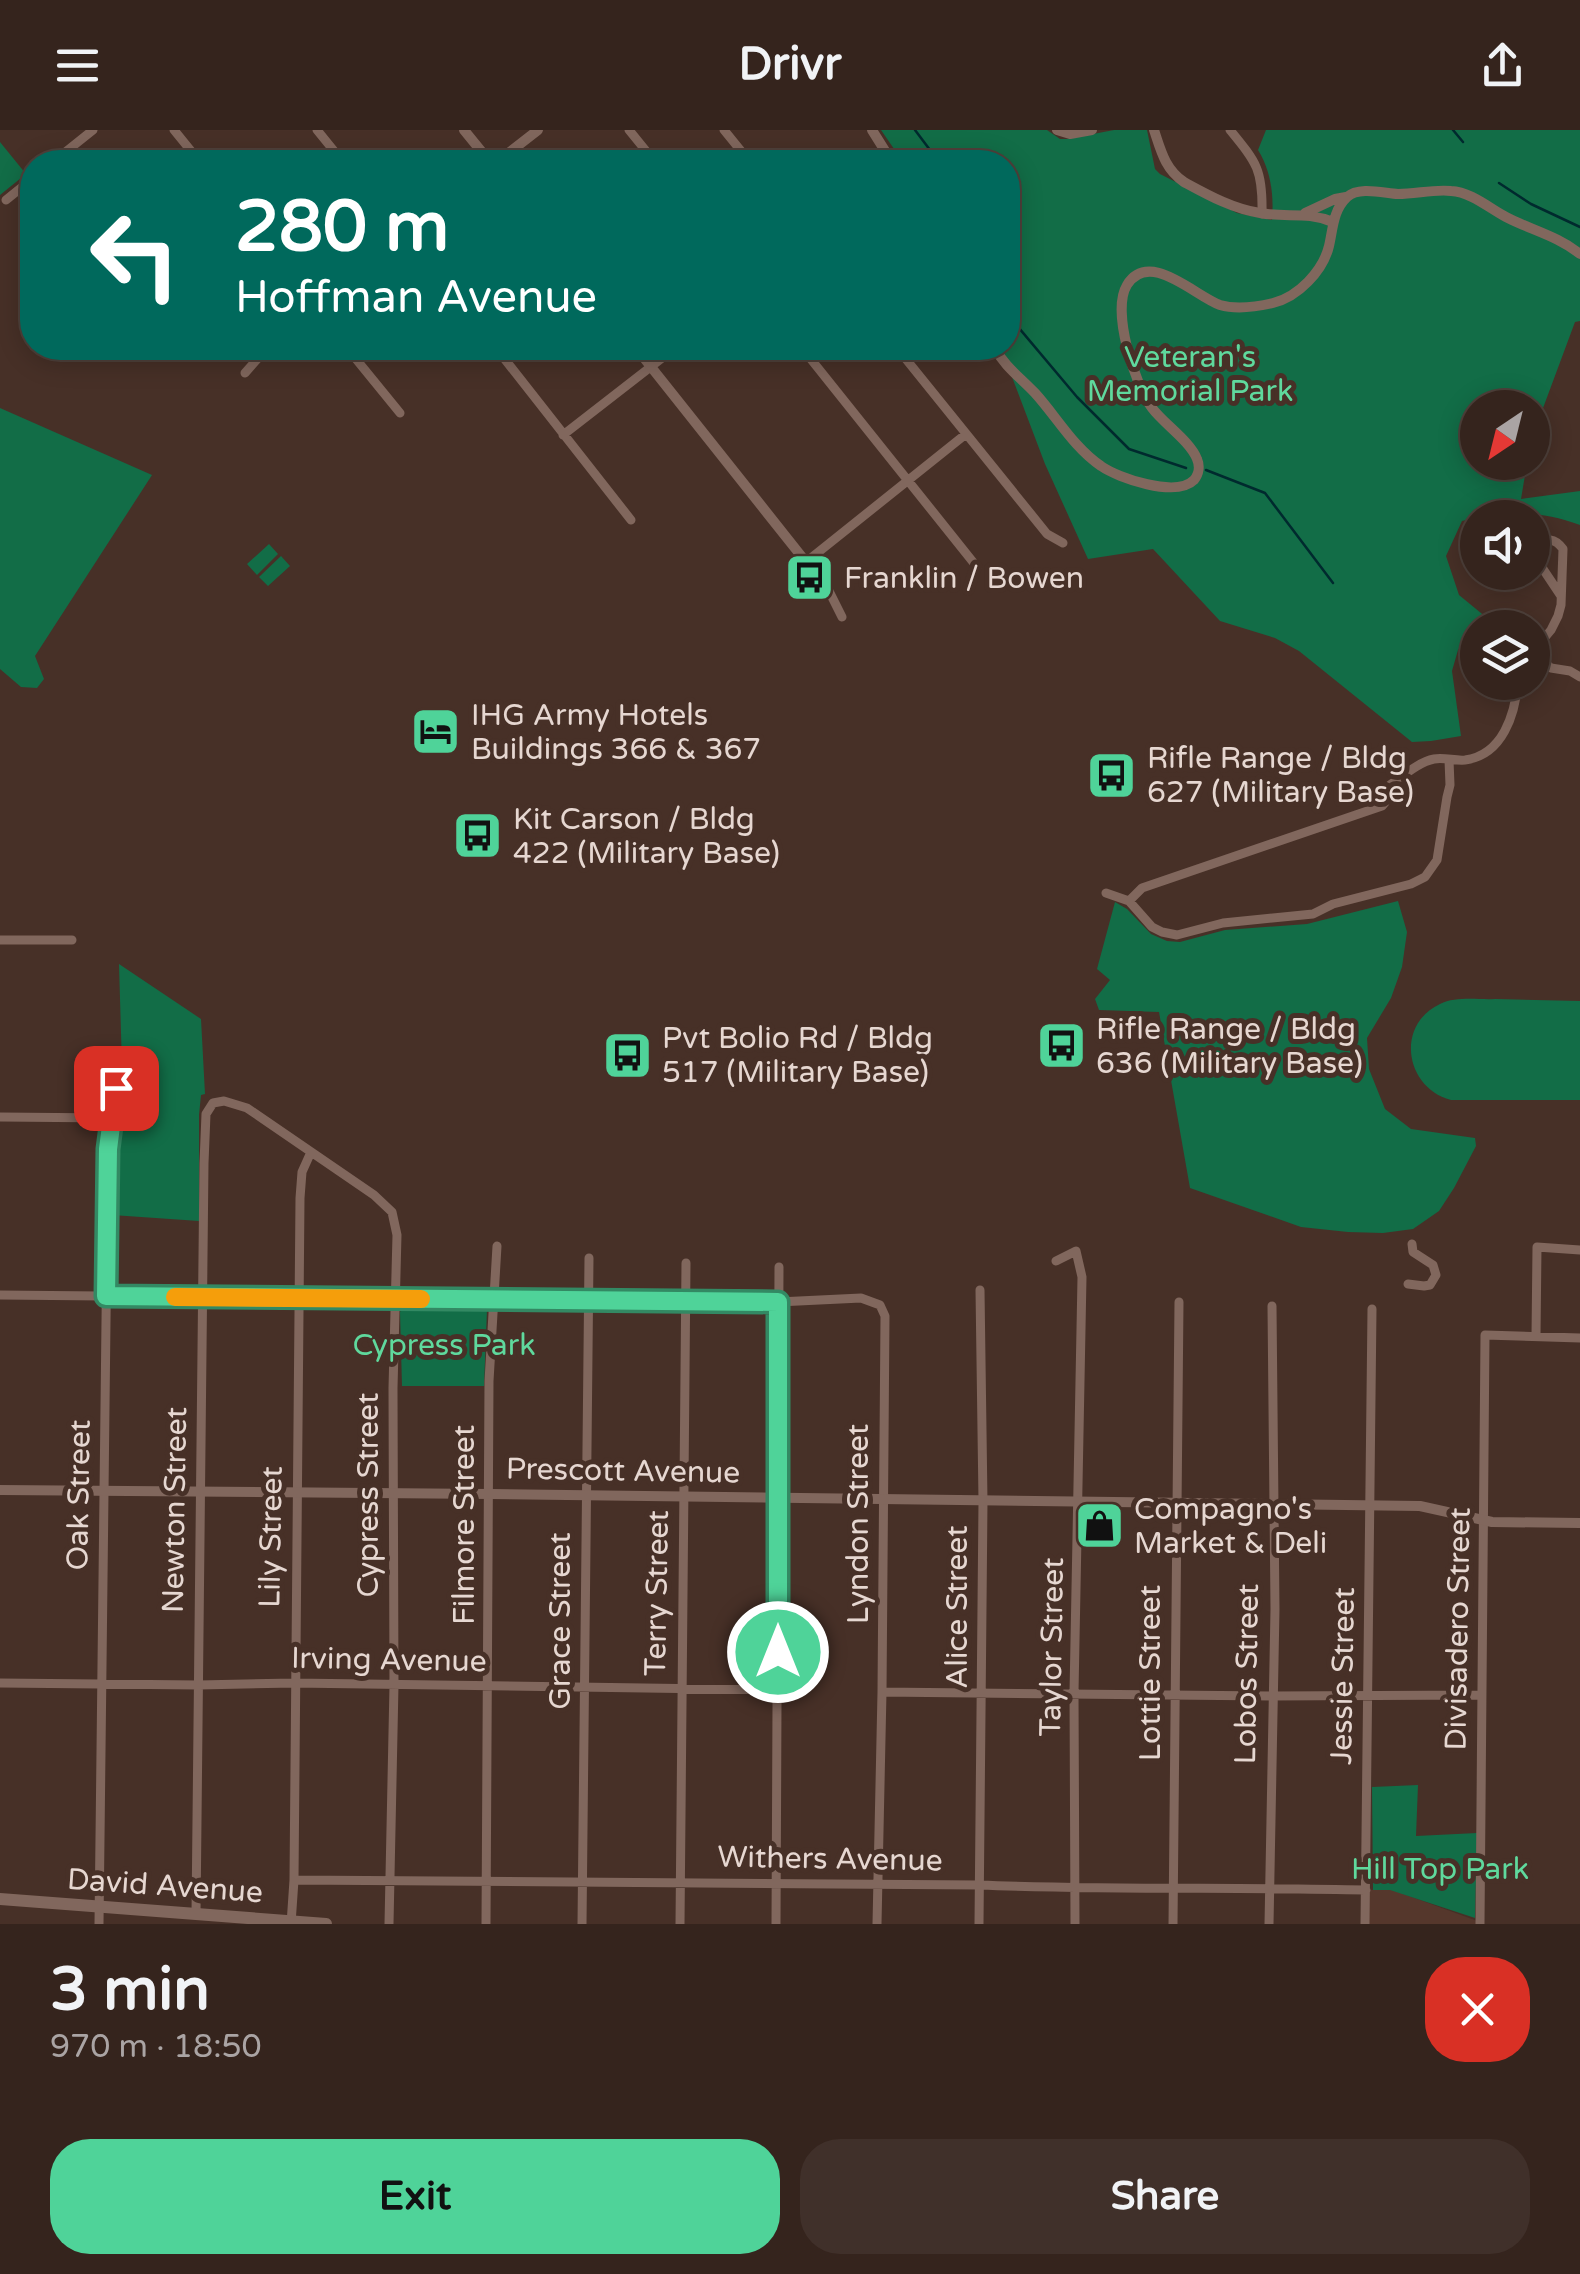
<!DOCTYPE html>
<html lang="en">
<head>
<meta charset="utf-8">
<style>
	:root { --surface:#35241d; --page:#40302a; --text:#f1f3f6; --muted:#aaa4a4; --line:#4f413b; --accent:#4fd399 }
	body { margin:0; font-family:"Varela Round",sans-serif; background:var(--page); color:var(--text); height:100vh; display:flex; flex-direction:column; font-size:38px; white-space:nowrap }
	* { box-sizing:border-box; margin:0 }
	p { font-size:32px; color:var(--muted) }
	.icon { flex:none; width:55px; height:55px; fill:none; stroke:currentColor; stroke-width:2; stroke-linecap:round; stroke-linejoin:round }
	.map { position:relative; height:1794px; overflow:hidden }
	.drawer { display:flex; flex-direction:column; background:var(--surface); flex:1 }
	.drawer>* { flex:none }
	.top-card { position:absolute; left:20px; top:20px; width:1000px; height:210px; border-radius:40px; box-shadow:0 5px 25px #0003,0 0 0 2px var(--line); background:#00695c; color:#fff; overflow:hidden }
	.needle { width:65px; rotate:215deg }
	.fabs { position:absolute; left:1460px; top:260px; display:grid; gap:20px }
	.fabs a { display:grid; place-items:center; width:90px; height:90px; border-radius:50%; background:var(--surface); box-shadow:0 5px 25px #0003,0 0 0 2px var(--line); font-size:50px }
	.pin { position:absolute; display:grid; place-items:center; width:85px; height:85px; color:#fff; margin:-42px; border-radius:20px; box-shadow:0 5px 15px #0006 }
	.me { position:absolute; width:110px; margin:-55px; rotate:0deg; stroke-linejoin:round; filter:drop-shadow(0 0 8px #0008) }
	.turn { display:flex; align-items:center; gap:35px; height:210px; padding:0 50px; font-size:45px }
	.turn .icon { width:130px; height:130px; stroke-width:2.5 }
	.turn b { display:block; font-size:70px; line-height:85px }
	.round { display:grid; place-items:center; flex:none; width:105px; height:105px; border-radius:40px; background:var(--page) }
	.headline { display:flex; align-items:center; justify-content:space-between; height:170px; padding:0 50px }
	h1 { font-size:60px; font-weight:700; line-height:75px }
	.action { display:flex; gap:20px; margin-top:auto; padding:20px 50px }
	.action a { flex:1; height:115px; border-radius:40px; background:var(--accent); color:#111; font-size:40px; font-weight:700; line-height:115px; text-align:center }
	.action a+a { background:var(--page); color:var(--text) }
	header { display:flex; justify-content:space-between; align-items:center; height:130px; padding:0 50px; background:var(--surface); font-size:45px; font-weight:700 }
	.map>svg:first-child { display:block }
	.built { fill:#55372c }
	.green { fill:#126d47 }
	.lines { fill:none; stroke-linecap:round; stroke-linejoin:round }
	.stream { stroke:#002a2e; stroke-width:2.5 }
	.minor { stroke:#81675d; stroke-width:9 }
	.tertiary { stroke:#81675d; stroke-width:10 }
	.secondary { stroke:#81675d; stroke-width:12 }
	.route-casing { stroke:#338963; stroke-width:25 }
	.route { stroke:#4fd399; stroke-width:18 }
	.slow { stroke:#f59e0b; stroke-width:18 }
	.labels { text-anchor:middle; dominant-baseline:central; stroke-width:10; stroke-linejoin:round; paint-order:stroke }
	.park-label { font-size:30px; fill:#5fd99d; stroke:#473027 }
	.poi-label { font-size:30px; fill:#e6d7d1; stroke:#473027; text-anchor:start }
	.street-label { font-size:30px; fill:#e6d7d1; stroke:#473027 }
</style>
</head>
<body>
<header><svg class="icon" aria-label="menu" viewBox="0 0 24 24"><path d="M4 6h16M4 12h16M4 18h16"/></svg>Drivr<svg class="icon" aria-label="share" viewBox="0 0 24 24"><path d="M12 15V3M7 8l5-5 5 5M5 13v7h14v-7"/></svg></header>
<div class="map">
<svg width="1580" height="1794" viewBox="0 0 1580 1794">
	<rect width="100%" height="100%" fill="#473027"/>
	<path class="built" d="M1086,1376H1121L1120,1410L1085,1408Z
		M1390,1759L1480,1792V1794H1365L1366,1760Z"/>
	<path class="green" d="M881,0H1047L1060,9H1067L1114,0H1147L1155,39L1160,44L1237,83L1272,90C1274,65 1271,41 1258,20L1266,0H1580V191L1575,192L1533,305L1532,278H1478V332L1527,333L1521,369L1580,361V395C1539,379 1504,382 1462,391L1446,426L1459,465L1498,497L1476,495L1458,520L1452,541L1461,606L1431,611L1412,612L1299,521L1275,508L1220,491L1153,419L1088,429L1045,334L1001,218H1008V32H903Z
		M0,12L26,44L0,65Z
		M0,278L152,345L35,526L44,549L37,558L21,557L0,539Z
		M269,414L278,424L257,445L247,434Z
		M281,426L290,436L268,456L259,447Z
		M1398,771L1407,802L1402,837L1391,868L1367,908L1369,939L1385,979L1411,999L1475,1008L1476,1016L1454,1058L1439,1081L1413,1099L1383,1103L1348,1102L1301,1097L1190,1058L1159,882L1099,880L1095,869L1110,850L1097,839L1115,772L1127,779L1151,804L1167,811L1180,812L1225,800L1307,794Z
		M119,834L201,889L205,964L201,965L199,985V1091L112,1085L113,1020L122,937Z
		M1495,869L1580,871V970H1451C1405,958 1395,895 1440,874C1456,866 1479,870 1495,869Z
		M479,1173L484,1174L487,1179L484,1256H402L400,1182L403,1177Z
		M1418,1655L1416,1706L1477,1703L1475,1788L1390,1760H1373L1372,1657Z"/>
	<g class="lines">
		<path class="stream" d="M915,0L939,32
			M1453,0L1463,12
			M1499,53L1531,74L1580,97
			M1008,185L1077,267L1129,319L1186,338
			M1206,340L1265,363L1333,453"/>
		<path class="minor" d="M174,0L200,32
			M317,0L343,32
			M629,0L655,32
			M724,0L750,32
			M1230,0C1257,33 1263,40 1262,84
			M53,32L93,0
			M6,70L32,49
			M347,218L400,283
			M496,218L631,390
			M802,218L977,437
			M897,218L1047,404L1063,413
			M245,243L267,218
			M563,305L675,218
			M842,487L829,461L806,432L966,304
			M1533,522L1551,538L1570,541L1580,547
			M1532,523L1551,500L1558,486L1561,475L1563,419C1555,408 1546,407 1536,416L1535,427L1561,466
			M1106,763L1129,771L1152,797L1162,802L1177,805L1223,793L1313,784L1333,774L1411,754L1425,747L1437,730L1447,667L1450,655L1449,630
			M1129,771L1142,758L1382,676L1388,669L1387,657C1401,648 1418,632 1434,629C1444,627 1455,631 1465,630C1503,625 1515,584 1518,552
			M0,810H72
			M0,987L112,988
			M1056,1131L1076,1121L1082,1147L1074,1563L1075,1794
			M1408,1154L1424,1156L1430,1155L1436,1145L1433,1135L1413,1122L1412,1114
			M0,1165L685,1172H778L861,1168L880,1175L885,1186L882,1562L877,1794
			M1536,1206L1537,1117L1580,1120
			M0,1553L199,1555L294,1553L778,1560
			M882,1562L1271,1566L1481,1565
			M294,1750L979,1755C1108,1760 1237,1757 1366,1760
			M196,1784L204,1033L206,984L213,973L224,971L247,978L374,1065L392,1082L397,1105L393,1258L394,1555L389,1794
			M99,1794L108,1019L118,938
			M291,1794L294,1750L300,1068L302,1042L311,1022
			M486,1794L489,1251L497,1116
			M582,1794L589,1128
			M680,1794L686,1133
			M776,1794L779,1137
			M979,1794L983,1371L980,1160
			M1173,1794L1179,1172
			M1269,1794L1275,1479L1272,1176
			M1365,1794L1372,1179
			M1480,1794L1485,1205L1580,1208"/>
		<path class="tertiary" d="M464,0L490,32
			M872,0L892,32
			M1057,0L1070,4L1092,0
			M1154,0C1161,21 1165,39 1184,52C1208,65 1233,79 1260,83C1287,88 1306,81 1333,92
			M497,32L538,0
			M1305,83L1335,69L1346,67
			M636,218L806,432
			M995,218C1004,236 1021,248 1035,263C1056,286 1074,318 1101,336C1118,348 1176,368 1194,350C1199,344 1200,336 1197,329C1190,311 1164,294 1152,278C1135,255 1111,181 1127,155C1149,119 1195,166 1220,175C1237,180 1256,177 1273,173C1298,167 1323,141 1329,116C1333,99 1333,80 1347,67C1359,56 1383,63 1398,64C1416,64 1434,59 1451,61C1471,62 1489,78 1506,87C1531,100 1558,106 1580,124
			M0,1360L490,1364L1420,1376L1492,1392L1580,1393"/>
		<path class="secondary" d="M0,1769L326,1794"/>
	</g>
	<g class="lines">
		<defs>
			<path id="route" d="M116,958L108,1019L106,1166L778,1172V1522"/>
		</defs>
		<use href="#route" class="route-casing"/>
		<use href="#route" class="route"/>
		<path class="slow" d="M175,1167L421,1169"/>
	</g>
	<defs>
		<symbol id="bus-square" viewBox="-11 -11 22 22"><rect x="-9" y="-9" width="18" height="18" rx="4" fill="#4fd399" stroke="#473027"/><path d="M-5-6H5V4H4V6H2V4H-2V6H-4V4H-5ZM-3.5-4V0h7V-4ZM-3.5 1.2v1.5H-2V1.2ZM2 1.2v1.5H3.5V1.2Z" fill="#111"/></symbol>
		<symbol id="hotel-square" viewBox="-11 -11 22 22"><rect x="-9" y="-9" width="18" height="18" rx="4" fill="#4fd399" stroke="#473027"/><path d="M-6-4.5h1.5V1H6V5H4.5V3h-9V5H-6ZM-4 0a1.8 1.8 0 1 1 3.6 0ZM.5 0V-2.5h3Q6-2.5 6 0Z" fill="#111"/></symbol>
		<symbol id="shop-square" viewBox="-11 -11 22 22"><rect x="-9" y="-9" width="18" height="18" rx="4" fill="#4fd399" stroke="#473027"/><path d="M-5-2.5h2.3a2.7 3.5 0 0 1 5.4 0H5L5.5 6h-11ZM-1.5-2.5h3a1.5 2.3 0 0 0-3 0Z" fill="#111"/></symbol>
	</defs>
	<g fill-rule="evenodd">
		<use href="#bus-square" x="782" y="420" width="55" height="55"/>
		<use href="#hotel-square" x="408" y="574" width="55" height="55"/>
		<use href="#bus-square" x="1084" y="618" width="55" height="55"/>
		<use href="#bus-square" x="450" y="678" width="55" height="55"/>
		<use href="#bus-square" x="1034" y="888" width="55" height="55"/>
		<use href="#bus-square" x="600" y="898" width="55" height="55"/>
		<use href="#shop-square" x="1072" y="1368" width="55" height="55"/>
	</g>
	<g class="labels">
		<g class="park-label">
			<text x="1190" y="227">Veteran's<tspan x="1190" dy="34">Memorial Park</tspan></text>
			<text x="444" y="1215">Cypress Park</text>
			<text x="1440" y="1739">Hill Top Park</text>
		</g>
		<g class="poi-label">
			<text x="844" y="448">Franklin / Bowen</text>
			<text x="471" y="585">IHG Army Hotels<tspan x="471" dy="34">Buildings 366 &amp; 367</tspan></text>
			<text x="1147" y="628">Rifle Range / Bldg<tspan x="1147" dy="34">627 (Military Base)</tspan></text>
			<text x="513" y="689">Kit Carson / Bldg<tspan x="513" dy="34">422 (Military Base)</tspan></text>
			<text x="1096" y="899">Rifle Range / Bldg<tspan x="1096" dy="34">636 (Military Base)</tspan></text>
			<text x="662" y="908">Pvt Bolio Rd / Bldg<tspan x="662" dy="34">517 (Military Base)</tspan></text>
			<text x="1134" y="1379">Compagno's<tspan x="1134" dy="34">Market &amp; Deli</tspan></text>
		</g>
		<g class="street-label">
			<text transform="translate(623 1341) rotate(1)">Prescott Avenue</text>
			<text transform="translate(79 1365) rotate(-89)">Oak Street</text>
			<text transform="translate(368 1365) rotate(-90)">Cypress Street</text>
			<text transform="translate(175 1380) rotate(-89)">Newton Street</text>
			<text transform="translate(858 1394) rotate(-90)">Lyndon Street</text>
			<text transform="translate(464 1395) rotate(-90)">Filmore Street</text>
			<text transform="translate(271 1407) rotate(-89)">Lily Street</text>
			<text transform="translate(657 1463) rotate(-89)">Terry Street</text>
			<text transform="translate(957 1477) rotate(-90)">Alice Street</text>
			<text transform="translate(560 1491) rotate(-90)">Grace Street</text>
			<text transform="translate(1458 1499) rotate(-89)">Divisadero Street</text>
			<text transform="translate(1052 1517) rotate(-89)">Taylor Street</text>
			<text transform="translate(389 1530) rotate(1)">Irving Avenue</text>
			<text transform="translate(1150 1543) rotate(-90)">Lottie Street</text>
			<text transform="translate(1247 1544) rotate(-89)">Lobos Street</text>
			<text transform="translate(1343 1546) rotate(-89)">Jessie Street</text>
			<text transform="translate(830 1729) rotate(1)">Withers Avenue</text>
			<text transform="translate(165 1756) rotate(4)">David Avenue</text>
		</g>
	</g>
</svg>
<div class="fabs">
<a><svg class="needle" viewBox="-14 -14 28 28"><path d="M0-13l5 13h-10z" fill="#e53935"/><path d="M0 13l5-13h-10z" fill="#aaa4a4"/></svg></a>
<a><svg class="icon" aria-label="sound" viewBox="0 0 24 24"><path d="M4 9h4l5-4v14l-5-4H4zM17 9q2 3 0 6"/></svg></a>
<a><svg class="icon" aria-label="layers" viewBox="0 0 24 24"><path d="M12 4l9 5-9 5-9-5zM3 14l9 5 9-5"/></svg></a>
</div>
<div class="pin" style="left:116px;top:958px;background:#d93025"><svg class="icon" aria-label="arrive" viewBox="0 0 24 24"><path d="M6 21V4h12l-3 4 3 4H6"/></svg></div>
<svg class="me" style="left:778px;top:1522px" viewBox="-20 -20 40 40"><circle r="17" fill="#4fd399" stroke="#fff" stroke-width="3"/><path d="M0-11L8 9 0 5-8 9z" fill="#fff"/></svg>
<div class="top-card">
<div class="turn"><svg class="icon" aria-label="left" viewBox="0 0 24 24"><path d="M17 20v-9H6M10 6l-5 5 5 5"/></svg><div><b>280 m</b>Hoffman Avenue</div></div>
</div>
</div>
<section class="drawer">
<div class="headline"><div><h1>3 min</h1><p>970 m · 18:50</p></div><a class="round" style="background:#d93025;color:#fff"><svg class="icon" aria-label="close" viewBox="0 0 24 24"><path d="M6 6l12 12M18 6L6 18"/></svg></a></div>
<div class="action"><a>Exit</a><a>Share</a></div>
</section>
</body>
</html>
